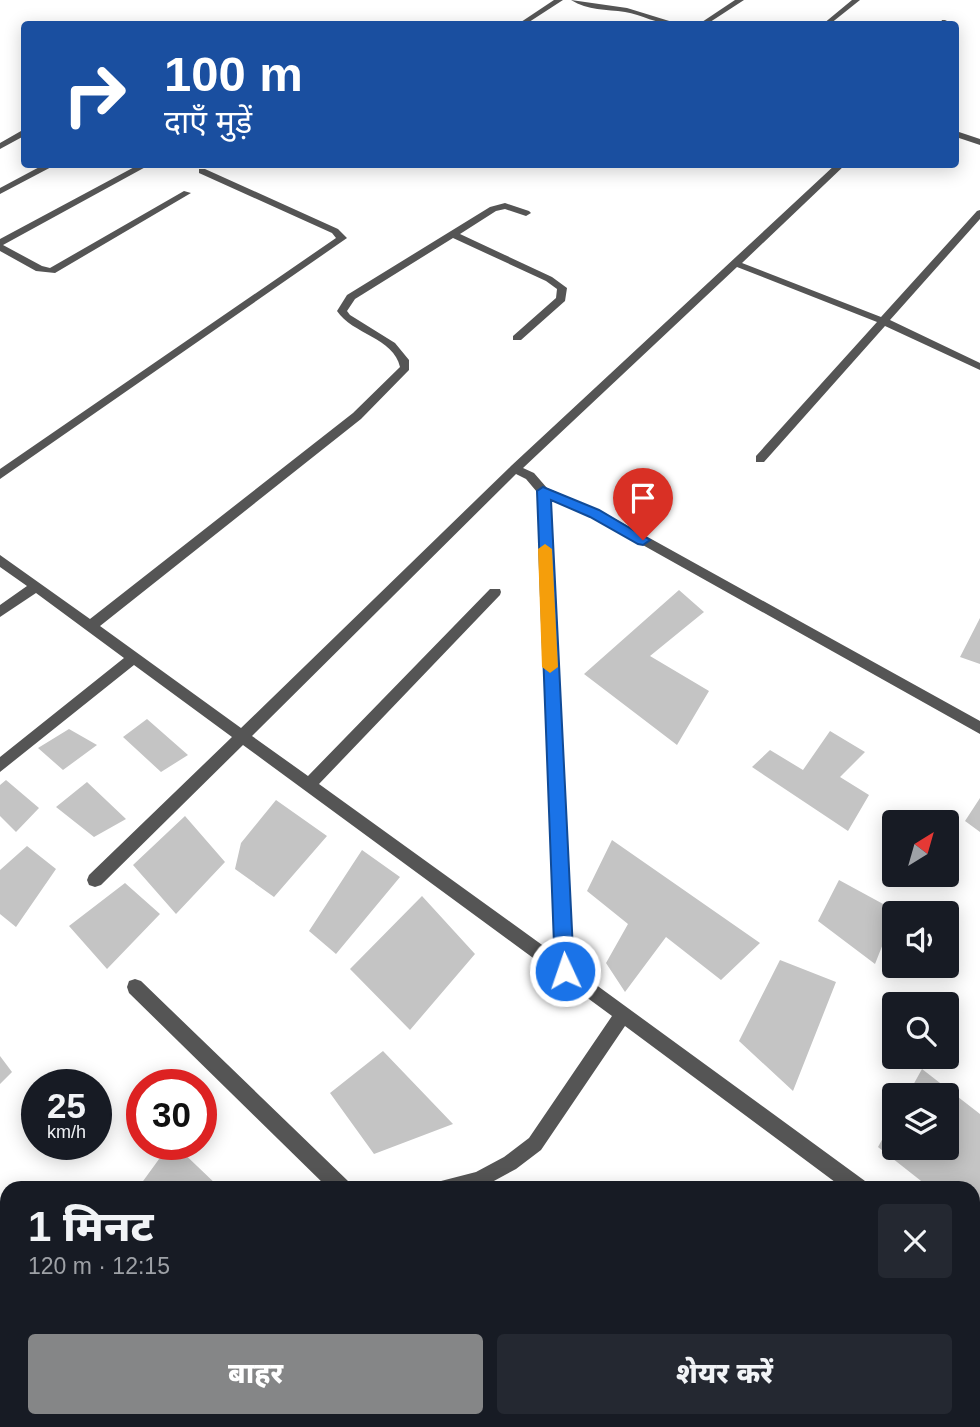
<!DOCTYPE html>
<html lang="hi">
<head>
<meta charset="utf-8">
<style>
	:root { --surface:#171b24; --page:#242831; --text:#f1f3f6; --muted:#9ea1a6; --accent:#858687 }
	body { margin:0; font-family:Arial,"Noto Sans Devanagari",sans-serif; background:var(--page); color:var(--text); height:100vh; display:flex; flex-direction:column; font-size:26px; white-space:nowrap }
	* { box-sizing:border-box; margin:0 }
	p { font-size:23px; color:var(--muted) }
	.icon { flex:none; width:38px; height:38px; fill:none; stroke:currentColor; stroke-width:2; stroke-linecap:round; stroke-linejoin:round }
	.map { position:relative; flex:1; overflow:hidden }
	.sheet { position:absolute; left:0px; top:1181px; width:980px; height:247px; display:flex; flex-direction:column; background:var(--surface); border-radius:21px 21px 0 0; box-shadow:0 4px 18px #0003 }
	.sheet>* { flex:none }
	.hud { position:absolute; left:21px; top:21px; width:938px; height:147px; border-radius:7px; box-shadow:0 4px 18px #0003; background:#1a4fa0; color:#fff; overflow:hidden }
	.needle { width:46px; rotate:37deg }
	.controls { position:absolute; left:882px; top:810px; display:grid; gap:14px }
	.controls a { display:grid; place-items:center; width:77px; height:77px; border-radius:7px; background:var(--surface); box-shadow:0 4px 18px #0003; font-size:35px }
	.speed { position:absolute; left:21px; top:1069px; display:flex; gap:14px; font-size:35px; font-weight:700; text-align:center }
	.speed>* { display:grid; place-content:center; width:91px; height:91px; border-radius:50%; background:var(--surface); box-shadow:0 4px 18px #0003; line-height:1 }
	.speed small { font-size:18px; font-weight:400 }
	.speed .limit { border:10px solid #d22; background:#fff; color:#111 }
	.pin { position:absolute; display:grid; place-items:center; width:60px; height:60px; color:#fff; margin:-72px -30px; border-radius:50% 50% 50% 0; rotate:-45deg; box-shadow:0 0 7px #0007 }
	.pin .icon { rotate:45deg }
	.me { position:absolute; width:77px; margin:-38px; rotate:357deg; stroke-linejoin:round; filter:drop-shadow(0 0 5px #0008) }
	.turn { display:flex; align-items:center; gap:24px; height:147px; padding:0 28px; font-size:32px }
	.turn .icon { width:91px; height:91px; stroke-width:2.5 }
	.turn b { display:block; font-size:49px; line-height:60px }
	.round { display:grid; place-items:center; flex:none; width:74px; height:74px; border-radius:7px; background:var(--page) }
	.headline { display:flex; align-items:center; justify-content:space-between; height:119px; padding:0 28px }
	h1 { font-size:42px; font-weight:800; line-height:52px }
	.action { display:flex; gap:14px; margin-top:auto; padding:14px 28px }
	.action a { flex:1; height:80px; border-radius:7px; background:var(--accent); color:#fff; font-size:28px; font-weight:800; line-height:80px; text-align:center }
	.action a+a { background:var(--page); color:var(--text) }
	.map>svg:first-child { display:block }
	.building { fill:#c4c4c4 }
	.lines { fill:none; stroke-linecap:round; stroke-linejoin:round }
	.minor { fill:#555; fill-rule:evenodd }
	.route { fill:#1a73e8; stroke:#114b97; stroke-width:2 }
	.slow { fill:#f59e0b }
</style>
</head>
<body>
<div class="map">
<svg width="980" height="1427" viewBox="0 0 980 1427">
	<rect width="100%" height="100%" fill="#fff"/>
	<path class="building" d="M679,590L704,612L650,656L709,691L677,745L584,674Z
		M980,618V664L960,657Z
		M147,719L188,755L161,772L123,737Z
		M69,729L97,745L63,770L38,748Z
		M830,731L865,752L840,777L869,795L848,831L752,767L770,750L803,770Z
		M6,780L39,808L16,832L0,816V785Z
		M87,782L126,819L94,837L56,807Z
		M980,798V832L965,821Z
		M276,800L327,836L274,897L235,869L241,843Z
		M185,816L225,862L176,914L133,865Z
		M612,840L760,943L721,980L666,937L625,992L606,963L628,924L587,891Z
		M27,846L56,869L16,927L0,914V870Z
		M362,850L400,877L336,954L309,931Z
		M839,880L896,911L875,964L818,921Z
		M125,883L160,914L107,969L69,926Z
		M422,896L475,954L410,1030L350,969Z
		M780,960L836,982L793,1091L739,1041Z
		M383,1051L453,1124L374,1154L330,1093Z
		M0,1056L12,1072L0,1084Z
		M922,1069L980,1114V1228L973,1222V1188H930L878,1147L894,1118V1148H947V1096H907Z
		M170,1144H174L220,1188H138Z
		M973,1298L980,1304V1345L973,1340Z
		M573,1421H726L728,1427H574Z
		M796,1421H884L886,1427H797Z"/>
	<g class="lines">
		<path class="minor" d="M554,0H563L526,24H518Z
			M571,0L627,8L679,24C660,26 643,15 625,12C606,9 588,11 571,0Z
			M735,0H744L707,24H699Z
			M852,0H860L830,24H823Z
			M942,20H945L949,22L947,24H940Z
			M21,131H24V136L0,149V143Z
			M956,131L980,139V145L956,137Z
			M45,164H57L0,194V188Z
			M140,164H151L3,245L42,266L50,268L184,191L191,193L55,273L36,271L0,251V239Z
			M836,164H846L742,263L881,317L977,211L980,210V219L890,320L980,363V370L885,326L764,462H756V456L877,322L737,267L523,468L534,473L547,488L599,510L980,721V734L591,516L549,498L573,968L865,1181L867,1188H843L625,1026L541,1150L516,1169L481,1188H439L441,1181L476,1172L504,1157L529,1138L612,1016L243,745L101,885L95,887L89,885L87,880L89,875L232,737L134,665L0,772V757L124,658L36,593L0,617V605L27,586L0,567V555L90,619L353,413L400,367C394,338 352,334 337,311L347,295L490,207L505,203L529,211L531,213L526,216L505,209L496,211L460,234L552,277L567,288L565,301L521,340H513V336L556,298L557,289L546,281L453,238L355,299L347,311L350,315L395,343L409,360V370L361,419L100,626L241,728L511,466ZM516,474L526,479L537,492L556,955L319,784L500,595L501,592L500,589H490L308,776L252,736Z
			M199,169H205L338,229L347,238L0,479V469L336,238L332,233L199,173Z
			M135,979L141,981L348,1181L350,1188H328L129,993L127,987L129,981Z
			M973,1264L980,1267V1289L973,1286Z
			M7,1301V1321L0,1323V1303Z"/>
	</g>
	<path class="route" d="M543,487L599,510L650,540L643,545L638,544L590,517L551,500L574,971L571,978L565,981L558,978L555,971L537,491Z"/>
	<path class="slow" d="M545,544L552,549L558,667L550,673L542,667L538,549Z"/>
</svg>
<div class="controls">
<a><svg class="needle" viewBox="-14 -14 28 28"><path d="M0-13l5 13h-10z" fill="#e53935"/><path d="M0 13l5-13h-10z" fill="#9ea1a6"/></svg></a>
<a><svg class="icon" aria-label="sound" viewBox="0 0 24 24"><path d="M4 9h4l5-4v14l-5-4H4zM17 9q2 3 0 6"/></svg></a>
<a><svg class="icon" aria-label="search" viewBox="0 0 24 24"><circle cx="10" cy="10" r="6"/><path d="M15 15l6 6"/></svg></a>
<a><svg class="icon" aria-label="layers" viewBox="0 0 24 24"><path d="M12 4l9 5-9 5-9-5zM3 14l9 5 9-5"/></svg></a>
</div>
<div class="speed"><div>25<small>km/h</small></div><div class="limit">30</div></div>
<div class="pin" style="left:643px;top:540px;background:#d93025"><svg class="icon" aria-label="arrive" viewBox="0 0 24 24"><path d="M6 21V4h12l-3 4 3 4H6"/></svg></div>
<svg class="me" style="left:565px;top:971px" viewBox="-20 -20 40 40"><circle r="17" fill="#1a73e8" stroke="#fff" stroke-width="3"/><path d="M0-11L8 9 0 5-8 9z" fill="#fff"/></svg>
<div class="hud">
<div class="turn"><svg class="icon" aria-label="right" viewBox="0 0 24 24"><path d="M7 20v-9h11M14 6l5 5-5 5"/></svg><div><b>100 m</b>दाएँ मुड़ें</div></div>
</div>
<section class="sheet">
<div class="headline"><div><h1>1 मिनट</h1><p>120 m · 12:15</p></div><a class="round"><svg class="icon" aria-label="close" viewBox="0 0 24 24"><path d="M6 6l12 12M18 6L6 18"/></svg></a></div>
<div class="action"><a>बाहर</a><a>शेयर करें</a></div>
</section>
</div>
</body>
</html>
